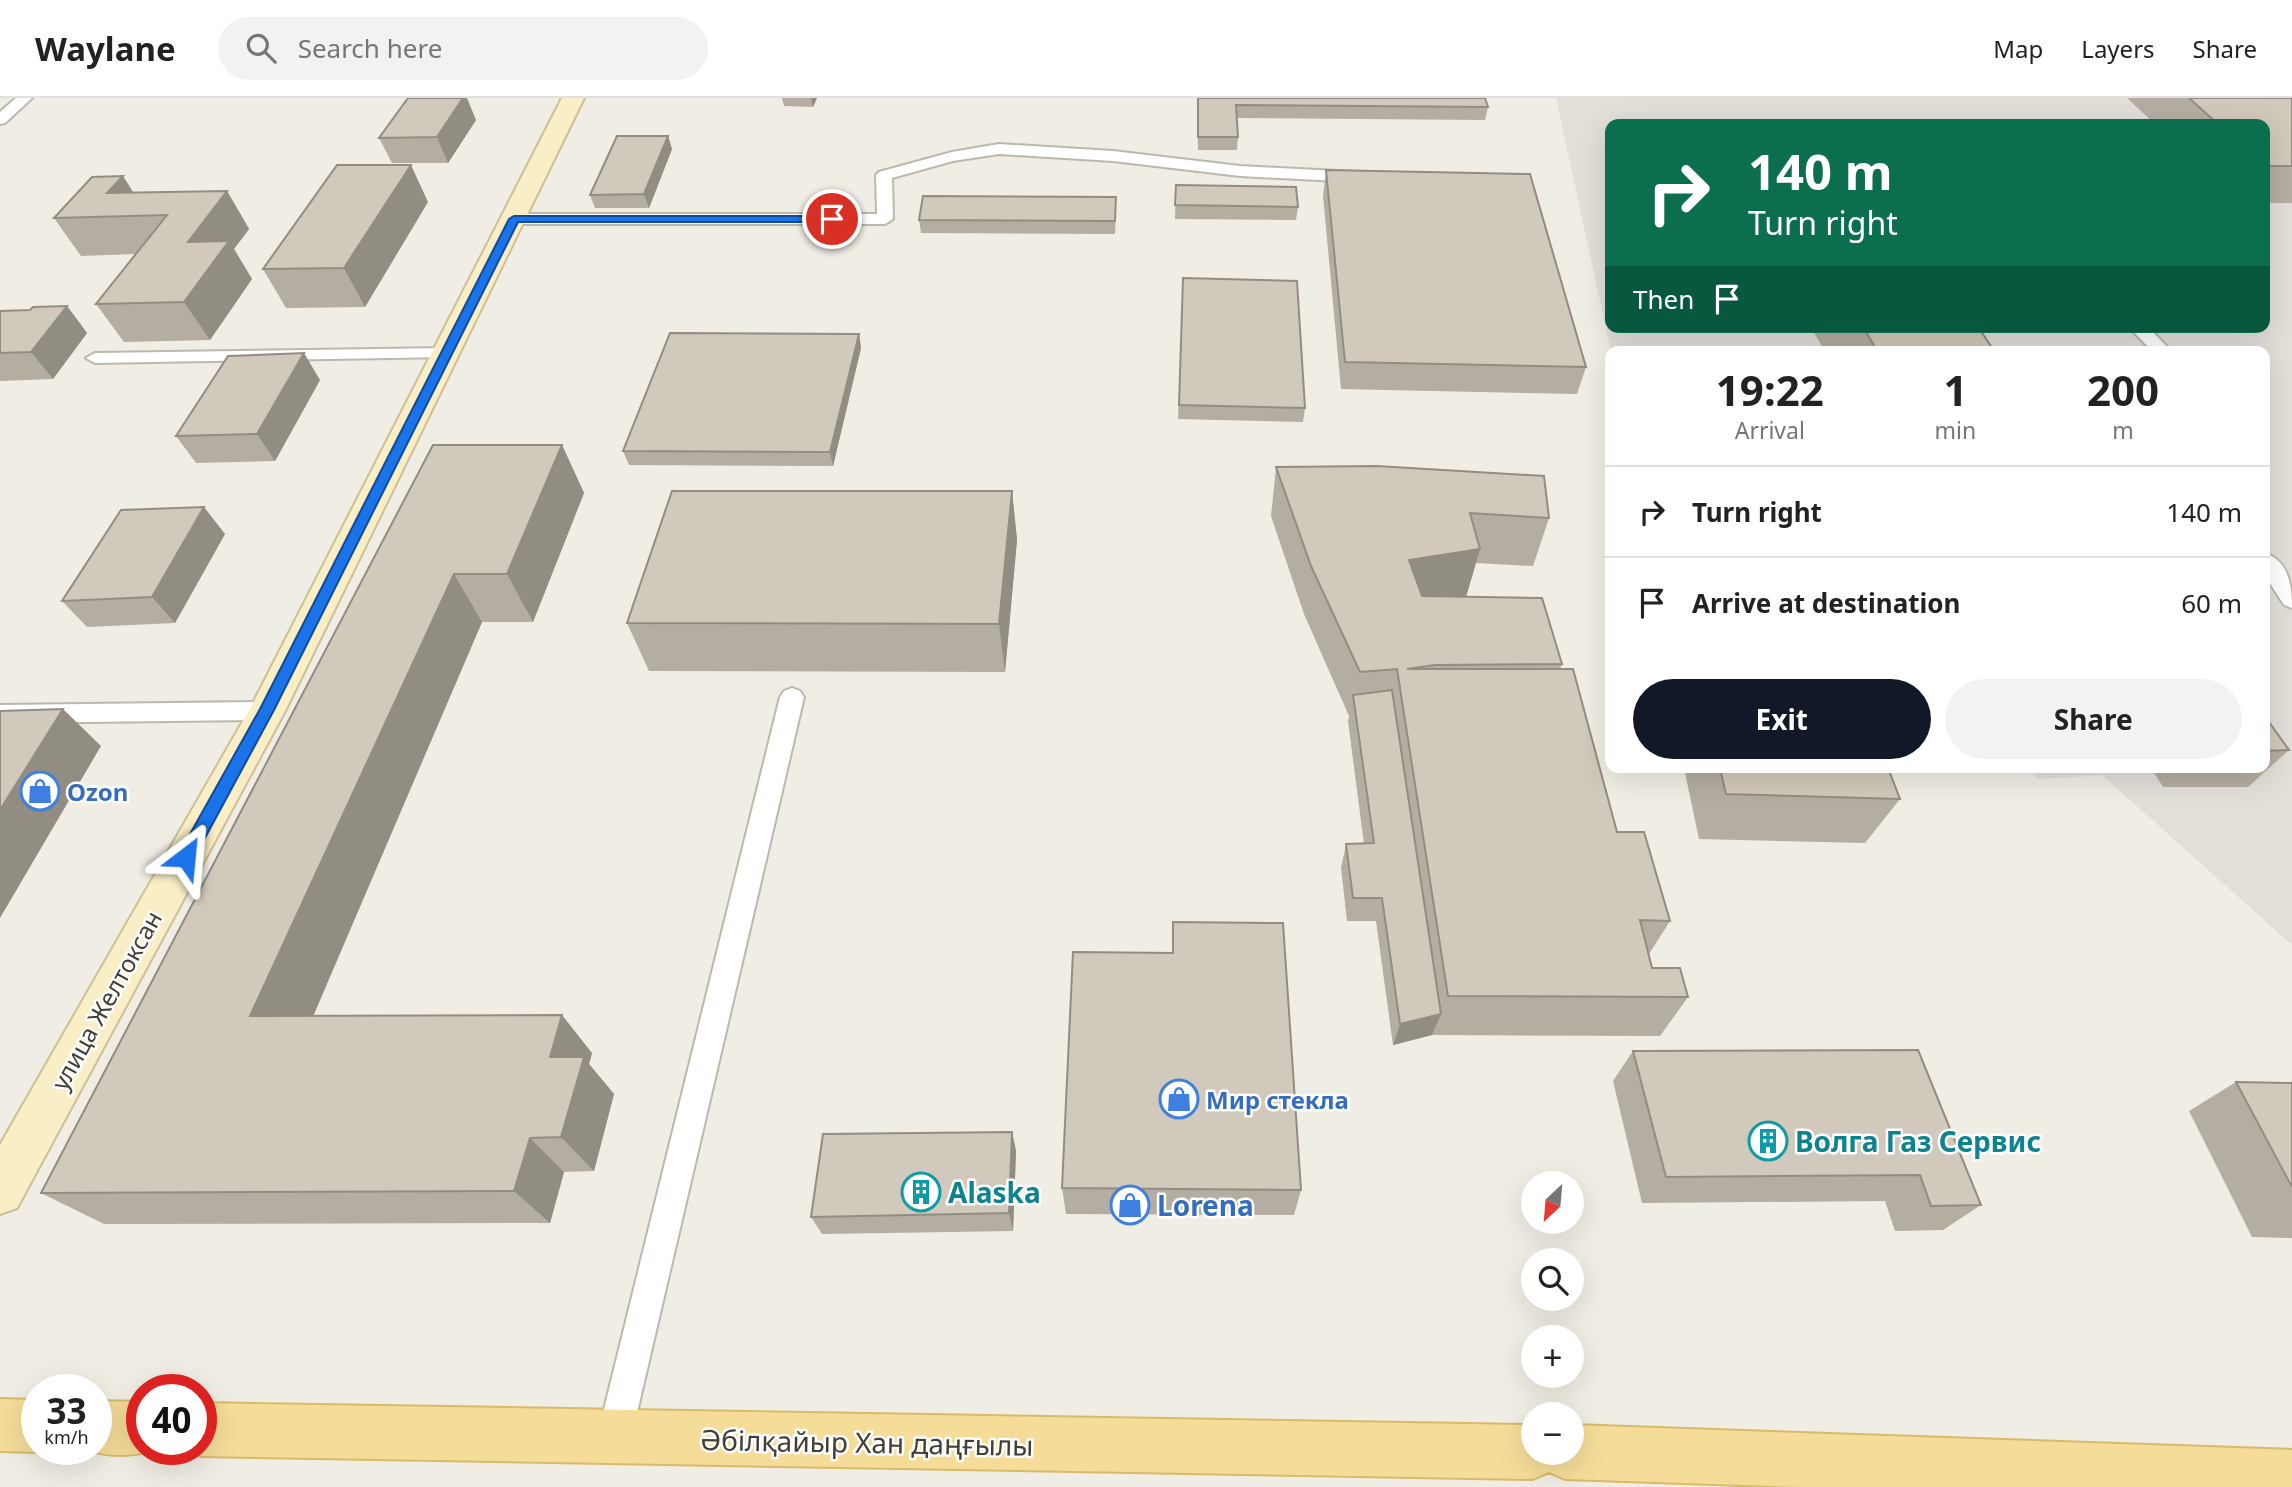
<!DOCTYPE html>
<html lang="en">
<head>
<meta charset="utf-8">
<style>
	:root { --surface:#fff; --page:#f2f2f2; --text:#222; --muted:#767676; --line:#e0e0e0; --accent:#111827 }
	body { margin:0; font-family:"Noto Sans",sans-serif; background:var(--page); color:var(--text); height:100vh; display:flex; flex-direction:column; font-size:26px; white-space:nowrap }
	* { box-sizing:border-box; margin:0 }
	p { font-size:23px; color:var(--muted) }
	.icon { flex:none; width:38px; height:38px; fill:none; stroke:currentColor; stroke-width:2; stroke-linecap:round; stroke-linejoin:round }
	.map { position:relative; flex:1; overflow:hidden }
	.sheet { position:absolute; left:1605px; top:248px; width:665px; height:427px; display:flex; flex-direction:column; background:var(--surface); border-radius:14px; box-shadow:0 7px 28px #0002 }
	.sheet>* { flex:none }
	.top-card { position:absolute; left:1605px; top:21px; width:665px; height:214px; border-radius:14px; box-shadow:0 7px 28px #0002; background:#0b6e4f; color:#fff; overflow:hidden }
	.needle { width:46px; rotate:206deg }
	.controls { position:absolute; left:1521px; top:1073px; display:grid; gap:14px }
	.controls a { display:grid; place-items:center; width:63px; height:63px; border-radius:50%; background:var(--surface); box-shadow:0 7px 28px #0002; font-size:35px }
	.speed { position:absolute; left:21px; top:1276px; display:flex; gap:14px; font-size:35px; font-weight:700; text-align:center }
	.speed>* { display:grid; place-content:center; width:91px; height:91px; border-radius:50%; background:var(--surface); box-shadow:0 7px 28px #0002; line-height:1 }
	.speed small { font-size:18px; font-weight:400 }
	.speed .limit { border:10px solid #d22; background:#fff; color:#111 }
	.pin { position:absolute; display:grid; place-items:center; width:60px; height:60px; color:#fff; margin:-30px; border:4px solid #fff; border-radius:50%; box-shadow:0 2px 7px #0007 }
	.me { position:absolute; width:77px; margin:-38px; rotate:29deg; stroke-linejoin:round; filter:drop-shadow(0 0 5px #0008) }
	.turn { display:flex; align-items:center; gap:24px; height:147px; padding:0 28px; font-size:32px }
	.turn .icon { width:91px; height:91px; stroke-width:2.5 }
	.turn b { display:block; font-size:49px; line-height:60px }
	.then { display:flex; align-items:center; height:66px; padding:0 28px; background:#0003; gap:14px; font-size:26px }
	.eta { display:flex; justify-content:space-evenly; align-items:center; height:119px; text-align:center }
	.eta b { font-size:42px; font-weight:700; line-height:49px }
	.button { display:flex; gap:14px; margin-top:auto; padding:14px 28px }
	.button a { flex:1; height:80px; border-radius:42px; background:var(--accent); color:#fff; font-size:28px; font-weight:700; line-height:80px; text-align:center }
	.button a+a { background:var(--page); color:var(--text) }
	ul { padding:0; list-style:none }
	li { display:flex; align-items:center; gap:21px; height:91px; padding:0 28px; border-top:2px solid var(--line) }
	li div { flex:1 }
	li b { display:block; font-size:26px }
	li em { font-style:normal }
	header { display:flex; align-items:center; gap:42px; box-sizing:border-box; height:98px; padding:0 35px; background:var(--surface); border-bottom:2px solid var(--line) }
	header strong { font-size:33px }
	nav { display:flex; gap:38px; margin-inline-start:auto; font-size:24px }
	.search { width:490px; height:63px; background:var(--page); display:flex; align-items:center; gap:18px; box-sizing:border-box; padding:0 24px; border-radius:38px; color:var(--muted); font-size:26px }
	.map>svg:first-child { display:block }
	.industrial { fill:#e2dfd9; fill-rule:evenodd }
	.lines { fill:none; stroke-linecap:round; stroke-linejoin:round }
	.lane-casing { stroke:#beb8ab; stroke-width:4 }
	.secondary-casing { stroke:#ccc097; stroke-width:4 }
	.primary-casing { stroke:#d8ba6b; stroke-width:4 }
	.lane { fill:#fff; fill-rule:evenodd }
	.secondary { fill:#f9eec6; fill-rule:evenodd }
	.primary { fill:#f5dd99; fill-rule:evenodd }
	.wall { fill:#b4ada1 }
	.shaded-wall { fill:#928d83 }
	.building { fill:#d1c9bb; stroke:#928d83; stroke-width:2 }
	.route { fill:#1a73e8; stroke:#114b97; stroke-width:2 }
	.labels { text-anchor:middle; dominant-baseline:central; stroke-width:5; stroke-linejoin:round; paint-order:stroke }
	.shop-label { font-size:24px; font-weight:bold; fill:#366cbe; stroke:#fff; text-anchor:start }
	.street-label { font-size:24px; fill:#423d35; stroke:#fff }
	.near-culture-label { font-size:28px; font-weight:bold; fill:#0d838f; stroke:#fff; text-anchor:start }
	.near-shop-label { font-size:28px; font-weight:bold; fill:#366cbe; stroke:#fff; text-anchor:start }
	.near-street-label { font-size:28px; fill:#423d35; stroke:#fff }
</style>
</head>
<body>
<header>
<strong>Waylane</strong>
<div class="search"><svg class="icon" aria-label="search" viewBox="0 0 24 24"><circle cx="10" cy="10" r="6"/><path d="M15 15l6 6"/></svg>Search here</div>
<nav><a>Map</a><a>Layers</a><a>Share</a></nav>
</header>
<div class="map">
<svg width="2292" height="1389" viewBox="0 0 2292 1389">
	<rect width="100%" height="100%" fill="#f0ede4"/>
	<path class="industrial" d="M1556,0H2292V847L2102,677L2038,681L2032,670H2264V254H1611ZM1610,26H2264V229H1610Z"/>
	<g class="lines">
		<defs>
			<path id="lane" d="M16,0H32L5,25L0,26V14Z
				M999,46L1113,53L1240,68L1357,74L1365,79L1357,84L1240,78L1113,63L999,56L953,63L892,80L893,121L885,126H514L506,121L514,116H877L876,77L879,74L952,54Z
				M2129,229H2148L2172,254H2153Z
				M445,250L454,255L451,259L95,265L86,260L95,255Z
				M2264,455C2289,462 2292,488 2292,510L2284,507L2264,476Z
				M792,590L800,593L804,599L631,1340L626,1352L614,1357L602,1352L597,1340L780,599L784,593Z
				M267,604L275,607L279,613L275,619L267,622L0,625V607Z"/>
			<path id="secondary" d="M562,0H584L285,613L17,1110L0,1116V1047L251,609Z"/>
			<path id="primary" d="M0,1301L37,1302V1351H45L37,1354L0,1353Z
				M96,1303L142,1304V1351H155C135,1359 105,1359 85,1351H96Z
				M201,1305L1533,1327V1354H1572V1327L2292,1352V1389H1802L1565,1381L1549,1374L1533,1381L201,1358L185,1351H201Z"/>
		</defs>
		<use href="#lane" class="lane-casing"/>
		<use href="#secondary" class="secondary-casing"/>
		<use href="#primary" class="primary-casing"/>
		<use href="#lane" class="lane"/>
		<use href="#secondary" class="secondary"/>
		<use href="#primary" class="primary"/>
	</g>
	<path class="wall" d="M782,0H817L813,9L784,8Z
		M1197,0H1485L1488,9L1485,22L1236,20L1238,39L1237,52H1198Z
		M2127,0H2292V105H2264V26H2155Z
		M476,22L448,65H392L379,40Z
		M668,38L672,51L649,110H595L590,97Z
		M1326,72L1586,269L1577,296L1341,291L1323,98Z
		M1176,87L1298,109L1296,122L1175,121Z
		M227,93L249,131L234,151L252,181L210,242L124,244L96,206L135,156L81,158L54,120L133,95Z
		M428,104L365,209L286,210L263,171Z
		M1116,112L1115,136L921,135L919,122Z
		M1183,180L1305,310L1303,324L1178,321Z
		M67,208L87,235L53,281L0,283V213L30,212Z
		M1811,229H1978L1995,254H1825Z
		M859,236L861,250L833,368L629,367L623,353Z
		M320,282L275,363L196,365L176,338Z
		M433,347H562L584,395L533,524H482L313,917L592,955L589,966L614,996L594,1073L564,1074L550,1125L104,1126L41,1095Z
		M1276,369L1549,420L1533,468L1476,465L1466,499L1562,566L1560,571L1617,734L1670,823L1649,856L1652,870L1688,899L1660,938L1432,937L1393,947L1376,823H1347L1341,770L1346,746H1364L1348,623L1349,618L1304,516L1271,418Z
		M1012,393L1017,442L1005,574L649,573L627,525Z
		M225,436L175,525L87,529L62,503Z
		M2264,617L2289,652L2248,689H2163L2151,670H2264Z
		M1684,670H1888L1900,701L1865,745L1699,741Z
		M1173,824L1301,1092L1294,1117L1066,1116L1062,1090L1172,855Z
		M1918,952L1981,1107L1943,1132L1895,1133L1885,1103L1642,1105L1613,983L1633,953Z
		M2236,984L2292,985V1140L2252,1139L2189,1013Z
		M1012,1034L1016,1053L1013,1133L822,1136L811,1119Z"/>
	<path class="shaded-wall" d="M463,0H467L476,22L448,65L437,39Z
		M811,0H817L813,9Z
		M668,38L672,51L649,110L644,96Z
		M411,67L428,104L365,209L344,170Z
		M123,78L147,116L107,95Z
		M227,93L249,131L234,151L252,181L210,242L184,204L188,144Z
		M67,208L87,235L53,281L31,254Z
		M859,236L861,250L833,368L830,354Z
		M304,255L320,282L275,363L257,336Z
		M562,347L584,395L533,524L507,476Z
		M1012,393L1017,442L1005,574L999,526Z
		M204,409L225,436L175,525L152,499Z
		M1480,451L1466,499L1398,510L1409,462Z
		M454,476L482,524L297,956L250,918Z
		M63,611L101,648L0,820V712Z
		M1441,916L1432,937L1393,947L1400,926Z
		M562,917L592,955L589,966L614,996L594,1073L561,1039L550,959Z
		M1012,1034L1016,1053L1013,1133L1009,1115Z
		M530,1040L564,1074L550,1125L514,1093Z"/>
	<path class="building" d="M408,0H463L437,39L379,40Z
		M1198,0H1485L1488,9L1236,7L1238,39H1198Z
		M2189,0H2292V68H2266L2264,67V26H2218Z
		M617,38H668L644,96L590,97Z
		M337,67H411L344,170L263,171Z
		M1326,72L1530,76L1586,269L1345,264Z
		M123,78L107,95L227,93L188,144L229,143L184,204L96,206L167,117L54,120L92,79Z
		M1176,87L1296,89L1298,109L1175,107Z
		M923,98L1116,99L1115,123L919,122Z
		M1183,180L1297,183L1305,310L1179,307Z
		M67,208L31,254L0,255V213L30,212L33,209Z
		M1863,229H1978L1995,254H1878Z
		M670,235L859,236L830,354L623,353Z
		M304,255L257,336L176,338L228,258Z
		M433,347H562L507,476H454L250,918L562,917L550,959H584L561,1039L530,1040L514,1093L41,1095Z
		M1377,368L1544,378L1549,420L1470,415L1480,451L1409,462L1422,498L1542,500L1562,566L1435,567L1407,571H1573L1617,734H1644L1670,823L1640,822L1652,870H1680L1688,899L1448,898L1397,571L1360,574L1311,468L1276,369Z
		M672,393H1012L999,526L627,525Z
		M204,409L152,499L62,503L121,412Z
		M1392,592L1441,916L1400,926L1382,800H1353L1346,746L1374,745L1353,597Z
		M63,611L0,712V613Z
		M2264,617L2289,652L2264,653Z
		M1720,670H1888L1900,701L1726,696Z
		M1173,824L1283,825L1301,1092L1062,1090L1073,854L1173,855Z
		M1918,952L1981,1107L1931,1108L1920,1077L1666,1079L1633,953Z
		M2236,984L2292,985V1089Z
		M1012,1034L1009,1115L811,1119L823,1036Z"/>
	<path class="route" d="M514,118H832L837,121L832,124H518L274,612L192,764H180L177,759L180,754L260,611L509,121Z"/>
	<defs>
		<symbol id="shop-ring" viewBox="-11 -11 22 22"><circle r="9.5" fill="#fff" stroke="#3f7fe0" stroke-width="1.5"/><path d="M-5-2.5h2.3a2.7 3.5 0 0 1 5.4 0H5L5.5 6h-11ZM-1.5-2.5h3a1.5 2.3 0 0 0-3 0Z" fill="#3f7fe0"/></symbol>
		<symbol id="building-ring" viewBox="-11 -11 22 22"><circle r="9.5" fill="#fff" stroke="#0f9aa8" stroke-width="1.5"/><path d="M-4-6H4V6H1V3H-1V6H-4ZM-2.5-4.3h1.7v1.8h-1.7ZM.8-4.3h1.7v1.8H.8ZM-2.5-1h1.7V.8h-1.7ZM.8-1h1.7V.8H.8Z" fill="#0f9aa8"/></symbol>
	</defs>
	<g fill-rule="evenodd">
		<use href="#shop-ring" x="18" y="671" width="44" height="44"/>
		<use href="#shop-ring" x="1157" y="979" width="44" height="44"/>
		<use href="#building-ring" x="1746" y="1021" width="44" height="44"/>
		<use href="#building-ring" x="899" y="1072" width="44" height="44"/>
		<use href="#shop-ring" x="1108" y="1085" width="44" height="44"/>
	</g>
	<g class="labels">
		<g class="shop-label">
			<text x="67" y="693">Ozon</text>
			<text x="1206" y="1001">Мир стекла</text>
		</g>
		<g class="street-label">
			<text transform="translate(106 902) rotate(-61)">улица Желтоксан</text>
		</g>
		<g class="near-culture-label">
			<text x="1795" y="1043">Волга Газ Сервис</text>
			<text x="948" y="1094">Alaska</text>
		</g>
		<g class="near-shop-label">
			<text x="1157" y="1107">Lorena</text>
		</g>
		<g class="near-street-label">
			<text transform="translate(867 1344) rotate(1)">Әбілқайыр Хан даңғылы</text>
		</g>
	</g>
</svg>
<div class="controls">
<a><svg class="needle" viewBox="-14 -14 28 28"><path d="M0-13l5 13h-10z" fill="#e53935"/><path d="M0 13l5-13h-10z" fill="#767676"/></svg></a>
<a><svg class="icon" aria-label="search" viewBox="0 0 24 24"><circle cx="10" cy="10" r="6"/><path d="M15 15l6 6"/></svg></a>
<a>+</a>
<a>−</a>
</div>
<div class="speed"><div>33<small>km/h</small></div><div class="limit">40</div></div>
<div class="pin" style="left:832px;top:121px;background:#d93025"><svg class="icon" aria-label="arrive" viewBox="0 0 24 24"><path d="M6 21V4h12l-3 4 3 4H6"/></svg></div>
<svg class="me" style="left:186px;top:759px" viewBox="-20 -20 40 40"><path d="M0-17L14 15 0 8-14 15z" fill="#1a73e8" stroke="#fff" stroke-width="4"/></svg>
<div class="top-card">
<div class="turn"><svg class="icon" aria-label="right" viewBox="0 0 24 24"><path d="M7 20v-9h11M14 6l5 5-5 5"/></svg><div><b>140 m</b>Turn right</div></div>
<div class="then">Then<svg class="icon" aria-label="arrive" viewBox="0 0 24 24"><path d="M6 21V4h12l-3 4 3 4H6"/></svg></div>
</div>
<section class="sheet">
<div class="eta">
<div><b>19:22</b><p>Arrival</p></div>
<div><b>1</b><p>min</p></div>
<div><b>200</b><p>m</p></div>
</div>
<ul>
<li><svg class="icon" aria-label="right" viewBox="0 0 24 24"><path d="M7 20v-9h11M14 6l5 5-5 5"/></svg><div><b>Turn right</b></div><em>140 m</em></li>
<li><svg class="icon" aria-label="arrive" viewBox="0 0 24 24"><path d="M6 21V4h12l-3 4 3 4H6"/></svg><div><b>Arrive at destination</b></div><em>60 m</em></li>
</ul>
<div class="button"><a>Exit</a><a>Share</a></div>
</section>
</div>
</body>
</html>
